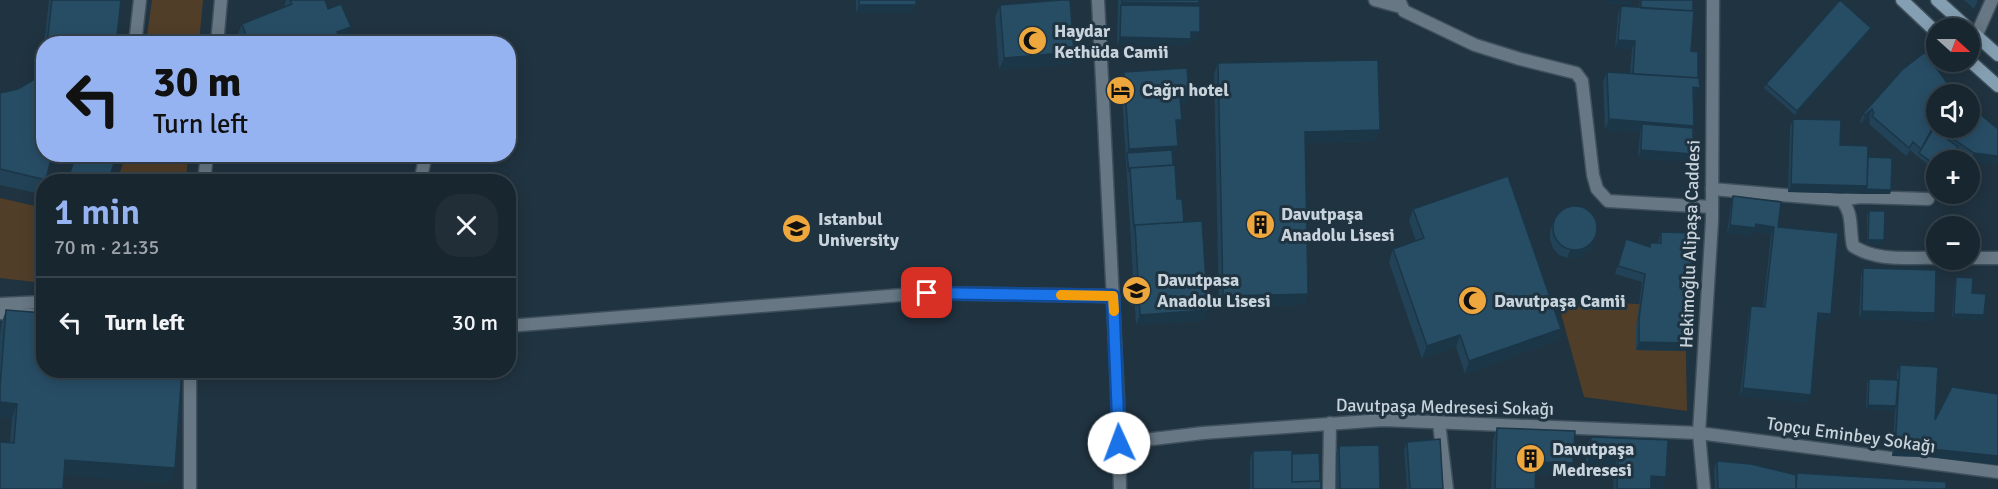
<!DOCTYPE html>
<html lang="en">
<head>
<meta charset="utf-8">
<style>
	:root { --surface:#182630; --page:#212e38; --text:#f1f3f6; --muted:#9fa5ab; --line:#36434c; --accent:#95b2f1 }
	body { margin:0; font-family:Signika,sans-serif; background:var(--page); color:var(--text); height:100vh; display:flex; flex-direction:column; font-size:22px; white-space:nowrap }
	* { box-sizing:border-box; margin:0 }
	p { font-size:20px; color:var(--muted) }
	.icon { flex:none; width:33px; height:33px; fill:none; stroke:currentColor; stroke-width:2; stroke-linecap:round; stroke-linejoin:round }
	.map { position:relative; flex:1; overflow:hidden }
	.drawer { position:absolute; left:36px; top:174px; width:480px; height:204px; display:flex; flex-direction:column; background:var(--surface); border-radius:24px; box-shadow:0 3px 15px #0003,0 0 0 2px var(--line) }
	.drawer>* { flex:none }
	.guide { position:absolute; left:36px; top:36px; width:480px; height:126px; border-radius:24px; box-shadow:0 3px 15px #0003,0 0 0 2px var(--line); background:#95b2f1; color:#111; overflow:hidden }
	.needle { width:39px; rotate:111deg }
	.fabs { position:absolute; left:1926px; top:18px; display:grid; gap:12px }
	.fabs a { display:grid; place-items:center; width:54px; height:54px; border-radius:50%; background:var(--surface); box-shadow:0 3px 15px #0003,0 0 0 2px var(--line); font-size:30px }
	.pin { position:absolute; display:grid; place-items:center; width:51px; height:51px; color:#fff; margin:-26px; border-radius:12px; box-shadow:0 3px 9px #0006 }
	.me { position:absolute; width:66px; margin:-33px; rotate:358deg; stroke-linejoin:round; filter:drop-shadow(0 0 4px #0008) }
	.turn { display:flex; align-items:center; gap:21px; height:126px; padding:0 18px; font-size:27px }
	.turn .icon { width:78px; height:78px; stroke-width:2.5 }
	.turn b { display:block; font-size:42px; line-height:51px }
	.round { display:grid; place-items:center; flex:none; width:63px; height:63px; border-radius:24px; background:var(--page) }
	.headline { display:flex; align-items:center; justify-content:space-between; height:102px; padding:0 18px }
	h1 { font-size:36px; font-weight:600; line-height:45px; color:var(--accent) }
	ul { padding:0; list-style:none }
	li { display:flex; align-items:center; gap:18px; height:90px; padding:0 18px; border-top:2px solid var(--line) }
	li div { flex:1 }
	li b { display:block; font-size:22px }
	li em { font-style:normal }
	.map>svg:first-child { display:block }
	.green { fill:#503e28 }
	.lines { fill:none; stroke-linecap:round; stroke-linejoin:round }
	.service-casing { stroke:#3e505c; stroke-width:15 }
	.minor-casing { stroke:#3e505c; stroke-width:15 }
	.tertiary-casing { stroke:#3e505c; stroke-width:15 }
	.secondary-casing { stroke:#3e505c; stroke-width:15 }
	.service { stroke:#677783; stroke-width:12 }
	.minor { stroke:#677783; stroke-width:12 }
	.tertiary { stroke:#677783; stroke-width:12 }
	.secondary { stroke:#859fb2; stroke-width:12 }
	.wall { fill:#224257 }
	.shaded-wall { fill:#1b3647 }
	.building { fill:#274d65; stroke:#1b3647; stroke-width:1.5 }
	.route-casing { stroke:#114b97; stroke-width:15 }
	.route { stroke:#1a73e8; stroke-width:10 }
	.slow { stroke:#f59e0b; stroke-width:10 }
	.labels { text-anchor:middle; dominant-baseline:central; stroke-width:6; stroke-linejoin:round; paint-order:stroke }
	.poi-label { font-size:18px; font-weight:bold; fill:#c8d3dc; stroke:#203340; text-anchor:start }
	.street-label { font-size:18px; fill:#c8d3dc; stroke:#203340 }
</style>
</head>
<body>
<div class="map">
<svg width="1998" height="489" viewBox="0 0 1998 489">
	<rect width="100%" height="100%" fill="#203340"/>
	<path class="green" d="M152,0H203L199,43H146Z
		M126,155H188L186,181H117Z
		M0,198L35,206L43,211V283L0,278Z
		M1557,299L1685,307L1687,411L1584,397Z"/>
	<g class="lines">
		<defs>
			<path id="service" d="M135,44L140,0
				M217,44L221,0
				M204,182L207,154
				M420,182L426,154
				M0,304L44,302
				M0,313L44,316
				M508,326L927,293L1113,296
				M190,489V370"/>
			<path id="minor" d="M1375,0L1401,7
				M1399,0L1404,11L1475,45L1520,59L1576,73L1582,81L1593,175L1597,189L1608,201L1712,207
				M1976,36L1992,0
				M1712,189L1841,200C1854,213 1849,229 1853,246C1877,262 1909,257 1936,258
				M1841,200L1860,197L1928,199
				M1970,258H1998
				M1439,423L1447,489
				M1119,443L1203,433L1383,420L1699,433L1998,472
				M1329,489L1330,423"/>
			<path id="tertiary" d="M1098,0L1118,400L1120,489
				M1704,489L1699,433L1712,221L1713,0"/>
			<path id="secondary" d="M1902,0L1936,32
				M1937,0L1968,28
				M1970,30L1998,55
				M1970,61L1998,86"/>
		</defs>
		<use href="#service" class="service-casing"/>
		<use href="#minor" class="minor-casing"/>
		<use href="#tertiary" class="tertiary-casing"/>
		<use href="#secondary" class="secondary-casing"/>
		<use href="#service" class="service"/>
		<use href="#minor" class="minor"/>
		<use href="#tertiary" class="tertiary"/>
		<use href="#secondary" class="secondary"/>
	</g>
	<path class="wall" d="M49,0H121L116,44H44Z
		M286,0H325L328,9L346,40L341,42L342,44H240L237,36L242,24L284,7Z
		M856,0H916L913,13H856Z
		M1118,0H1199L1197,40H1190L1188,46L1117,45Z
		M1640,0H1693L1691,51L1696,99L1693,98L1694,126L1690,162L1638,158L1640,132L1605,130L1603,82L1607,72L1630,73L1632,49L1615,48L1618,14L1621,6L1639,7Z
		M1964,0H1978L1974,9Z
		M1000,5L1074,52L1070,64L999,70L995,17Z
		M1871,28L1869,32L1795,115L1764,88L1766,84Z
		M44,45V81L40,80L44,154H55L52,156L46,180L45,182H44V186L41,194L0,185V93L18,89L39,79Z
		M1218,63L1380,130L1376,141L1305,143L1308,294L1304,305L1219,307L1214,74Z
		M1902,70L1936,94V128L1998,129V164L1971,161L1957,151L1951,160H1936V166L1928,165L1910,150L1906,156L1869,124L1870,119L1869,117L1862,123L1860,122L1863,114Z
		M1124,72L1189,97L1186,105H1181L1179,128H1177L1175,154H1172L1173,165L1177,199L1184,222L1204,321L1136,325L1121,80Z
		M1793,119L1840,145L1868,157L1891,190L1890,194L1788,192L1790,127Z
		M1733,196L1778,227L1831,314L1828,322L1818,321L1808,403L1740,396L1749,314L1751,306L1763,307L1771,235L1754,232L1752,236L1727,233L1731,204Z
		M1413,209L1561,329L1557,341L1465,374L1456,347L1422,359L1389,262L1393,249L1416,241L1409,221Z
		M1869,211L1883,245L1867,244V215Z
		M1553,223L1594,241L1591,249L1584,255L1576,258H1567L1559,255L1553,248L1550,240V231Z
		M1661,232L1687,351L1636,350V327L1642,282L1615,274L1623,247L1649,246L1650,243H1658Z
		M1863,268L1935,313L1932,321L1859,319L1861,276Z
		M1956,277L1972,293L1983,320L1952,318L1955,281Z
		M6,310L170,483L64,475L10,442L12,418L0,417V336L1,325Z
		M1900,365L1928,457L1892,456L1895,410V411L1866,409L1867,383L1869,379L1897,380V373Z
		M1497,428L1569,476L1536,474L1535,489H1491L1493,440Z
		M1591,437L1666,477L1662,489H1613L1614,468L1586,466V449Z
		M1407,442L1443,489H1407L1404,450Z
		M1339,446L1380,489H1337L1336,453Z
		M1253,451L1292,454L1320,481L1321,489H1250V459Z
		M1717,461L1796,475L1797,473L1946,489H1715L1714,469Z"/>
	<path class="shaded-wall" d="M1607,0L1633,1L1631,5L1606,4Z
		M1122,2L1199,3L1195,14L1121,5Z
		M859,5H916L913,13H856Z
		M351,27L346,40L336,44L337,32Z
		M1871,28L1869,32L1795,115L1797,111Z
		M1191,32H1200L1197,40H1190L1188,46L1117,45L1120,37Z
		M1618,40L1635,41L1632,49L1615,48Z
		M1074,52L1070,64L999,70L1004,58Z
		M44,68V81L39,80Z
		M1629,84L1700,88L1696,99L1689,98Z
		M1180,97H1189L1186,105H1177Z
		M1872,109L1869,117L1862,123L1865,115Z
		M1609,119L1694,126L1690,136L1642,124L1640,132L1605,130Z
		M1176,120H1182L1179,128H1173Z
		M1380,130L1376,141L1301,143L1305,132Z
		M1178,146L1175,154L1128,157L1127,153L1129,149Z
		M1641,150L1693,154L1690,162L1638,158Z
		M1974,153L1998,156V164L1971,161Z
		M1791,184L1867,186L1864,194L1788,192Z
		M1866,189L1891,190L1890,194H1864Z
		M1756,224L1774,227L1771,235L1754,232L1752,236L1727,233L1730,225Z
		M1597,233L1591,249L1584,255L1576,258H1567L1570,250Z
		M1868,240H1884L1883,245L1867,244Z
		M1308,294L1304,305L1219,307L1223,296Z
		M1208,310L1204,321L1136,325L1140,315Z
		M1862,311L1935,313L1932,321L1859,319Z
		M1818,313L1831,314L1828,322L1815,321Z
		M1954,314L1984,315L1983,320L1952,318Z
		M1561,329L1557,341L1465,374L1469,361Z
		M1460,335L1456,347L1422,359L1427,346Z
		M1639,342L1690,343L1687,351L1636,350Z
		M1743,388L1811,395L1808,403L1740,396Z
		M0,402L17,404L12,418L0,417Z
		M1868,405L1896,406L1895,411L1866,409Z
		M1895,448L1931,449L1998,456V465L1928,457L1892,456Z
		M1590,454L1618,455L1614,468L1586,466Z
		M65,460L175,468L170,483L60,475Z
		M1536,462L1573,463L1569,476L1532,474Z
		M1651,476L1666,477L1662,489H1647Z"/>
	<path class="building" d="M52,0H121L116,44H47Z
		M290,0H325L328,9L341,4L351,27L337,32L342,44H249L242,24L292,4Z
		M859,0H916V5H859Z
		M1061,0H1070L1074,52L1004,58L1000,5Z
		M1122,0H1199V3L1122,2Z
		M1641,0H1693V11L1641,8Z
		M1840,0L1871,28L1797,111L1766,84Z
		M1121,5L1200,6V32H1191V39L1120,37Z
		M1621,6L1694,11L1691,51L1698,52V78L1633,74L1635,41L1618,40Z
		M1925,52L1955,94H1936V127L1934,125L1921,149L1913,142L1909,148L1872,116L1874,113L1872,109L1865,115L1863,114L1902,70Z
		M1378,60L1380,130L1305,132L1308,294L1223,296L1218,63Z
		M1187,68L1189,97H1180L1182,120H1176L1178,146L1129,149L1124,72Z
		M1607,72L1699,78L1700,88L1693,87L1694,126L1609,119Z
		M38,77L44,87V154H52L46,180L0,169V93L18,89Z
		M1970,106L1998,129V156L1974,153L1937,128H1970Z
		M1793,119L1841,120L1840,145L1868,146L1867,186L1791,184Z
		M1642,124L1693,128V154L1641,150Z
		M1933,129L1958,147L1950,160H1936V162L1930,161L1919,153Z
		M1172,150L1173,165L1130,168L1129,172L1127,153Z
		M76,154H117L108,182H67Z
		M1868,157L1892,158L1891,190L1866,189L1867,186Z
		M1175,165L1177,199H1182L1184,222L1135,225L1134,228L1130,168Z
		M1508,176L1561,329L1469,361L1460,335L1427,346L1393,249L1424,238L1413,209Z
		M1733,196L1781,202L1778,227L1838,233L1831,314L1818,313L1811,395L1743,388L1751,306L1765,307L1774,227L1756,224L1755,228L1730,225Z
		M1553 228a22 22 0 1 1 44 0a22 22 0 1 1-44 0Z
		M1869,211H1885L1884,240H1868Z
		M1202,221L1208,310L1140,315L1135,225Z
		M1661,232L1693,233L1690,343L1639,342V319L1645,274L1618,266L1626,239L1650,247V243H1661Z
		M1863,268L1936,270L1935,313L1862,311Z
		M1956,277L1973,278L1972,293L1986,294L1984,315L1954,314Z
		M6,310L44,313V370H182L175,468L65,460L63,489H0V442L14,443L17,404L0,402V388Z
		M1900,365L1938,367L1935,420L1952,387L1998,394V456L1931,449L1895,448Z
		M1869,379L1898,380L1896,406L1868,405Z
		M1497,428L1575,431L1573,463L1536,462L1535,489H1495Z
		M1591,437L1668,440L1666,477L1651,476V489H1617L1618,455L1590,454Z
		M1440,439L1443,489H1410L1407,442Z
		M1379,445L1380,489H1340L1339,446Z
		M1292,450V482L1321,481V489H1253V451Z
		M1319,453L1320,481L1292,482V454Z
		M1717,461L1751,464L1796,475V489H1718Z
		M1797,473L1946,482V489H1796Z"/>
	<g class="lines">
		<defs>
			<path id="route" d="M927,293L1113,296L1119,443"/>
		</defs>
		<use href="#route" class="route-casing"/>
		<use href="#route" class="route"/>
		<path class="slow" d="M1061,295L1113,296L1114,311"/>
	</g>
	<defs>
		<symbol id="mosque-disc" viewBox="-11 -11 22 22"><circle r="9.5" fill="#eea73d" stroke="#203340"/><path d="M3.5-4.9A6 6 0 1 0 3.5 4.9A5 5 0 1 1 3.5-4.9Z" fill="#111"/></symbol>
		<symbol id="hotel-disc" viewBox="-11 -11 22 22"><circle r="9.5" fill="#eea73d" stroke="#203340"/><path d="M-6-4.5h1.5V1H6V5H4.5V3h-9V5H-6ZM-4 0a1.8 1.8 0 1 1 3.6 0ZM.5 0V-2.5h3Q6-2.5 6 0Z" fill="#111"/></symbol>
		<symbol id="building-disc" viewBox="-11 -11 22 22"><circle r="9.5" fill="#eea73d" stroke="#203340"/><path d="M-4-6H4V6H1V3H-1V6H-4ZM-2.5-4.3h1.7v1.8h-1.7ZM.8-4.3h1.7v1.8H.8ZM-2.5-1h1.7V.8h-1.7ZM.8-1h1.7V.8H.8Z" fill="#111"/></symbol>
		<symbol id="university-disc" viewBox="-11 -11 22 22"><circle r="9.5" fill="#eea73d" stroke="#203340"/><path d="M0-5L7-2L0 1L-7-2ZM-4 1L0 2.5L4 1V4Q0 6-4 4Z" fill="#111"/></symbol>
		<symbol id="school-disc" viewBox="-11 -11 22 22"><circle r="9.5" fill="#eea73d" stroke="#203340"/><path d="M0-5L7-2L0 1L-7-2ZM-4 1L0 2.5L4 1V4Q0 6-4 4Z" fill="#111"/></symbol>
	</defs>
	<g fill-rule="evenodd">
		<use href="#mosque-disc" x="1016" y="24" width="33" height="33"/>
		<use href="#hotel-disc" x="1104" y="74" width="33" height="33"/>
		<use href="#building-disc" x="1244" y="208" width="33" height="33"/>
		<use href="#university-disc" x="780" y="212" width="33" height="33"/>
		<use href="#school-disc" x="1120" y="274" width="33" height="33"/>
		<use href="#mosque-disc" x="1456" y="284" width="33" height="33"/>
		<use href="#building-disc" x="1514" y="442" width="33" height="33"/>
	</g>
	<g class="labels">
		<g class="poi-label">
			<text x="1054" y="31">Haydar<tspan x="1054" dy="21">Kethüda Camii</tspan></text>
			<text x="1142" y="90">Cağrı hotel</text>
			<text x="1281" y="214">Davutpaşa<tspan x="1281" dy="21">Anadolu Lisesi</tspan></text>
			<text x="818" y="219">Istanbul<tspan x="818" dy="21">University</tspan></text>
			<text x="1157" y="280">Davutpasa<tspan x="1157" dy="21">Anadolu Lisesi</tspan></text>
			<text x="1494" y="301">Davutpaşa Camii</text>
			<text x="1552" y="449">Davutpaşa<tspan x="1552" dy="21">Medresesi</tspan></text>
		</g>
		<g class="street-label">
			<text transform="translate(1690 244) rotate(-88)">Hekimoğlu Alipaşa Caddesi</text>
			<text transform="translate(1445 407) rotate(1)">Davutpaşa Medresesi Sokağı</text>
			<text transform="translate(1851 435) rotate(8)">Topçu Eminbey Sokağı</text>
		</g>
	</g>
</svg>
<div class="fabs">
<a><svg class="needle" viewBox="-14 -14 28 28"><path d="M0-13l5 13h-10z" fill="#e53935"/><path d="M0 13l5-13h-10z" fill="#9fa5ab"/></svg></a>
<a><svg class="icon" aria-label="sound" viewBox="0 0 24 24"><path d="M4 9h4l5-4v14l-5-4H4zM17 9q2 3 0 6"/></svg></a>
<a>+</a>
<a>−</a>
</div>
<div class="pin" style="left:927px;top:293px;background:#d93025"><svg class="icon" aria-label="arrive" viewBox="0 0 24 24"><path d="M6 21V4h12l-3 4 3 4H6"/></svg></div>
<svg class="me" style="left:1119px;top:443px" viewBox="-20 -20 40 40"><circle r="19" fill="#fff"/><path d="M0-13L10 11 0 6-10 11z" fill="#1a73e8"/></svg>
<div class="guide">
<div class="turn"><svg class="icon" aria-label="left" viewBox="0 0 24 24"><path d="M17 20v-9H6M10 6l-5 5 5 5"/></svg><div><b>30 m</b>Turn left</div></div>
</div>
<section class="drawer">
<div class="headline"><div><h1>1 min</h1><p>70 m · 21:35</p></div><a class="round"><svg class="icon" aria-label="close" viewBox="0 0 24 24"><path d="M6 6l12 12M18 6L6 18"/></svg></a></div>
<ul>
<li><svg class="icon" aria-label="left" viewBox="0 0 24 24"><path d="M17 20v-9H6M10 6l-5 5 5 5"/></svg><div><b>Turn left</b></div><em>30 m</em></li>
</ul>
</section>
</div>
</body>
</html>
